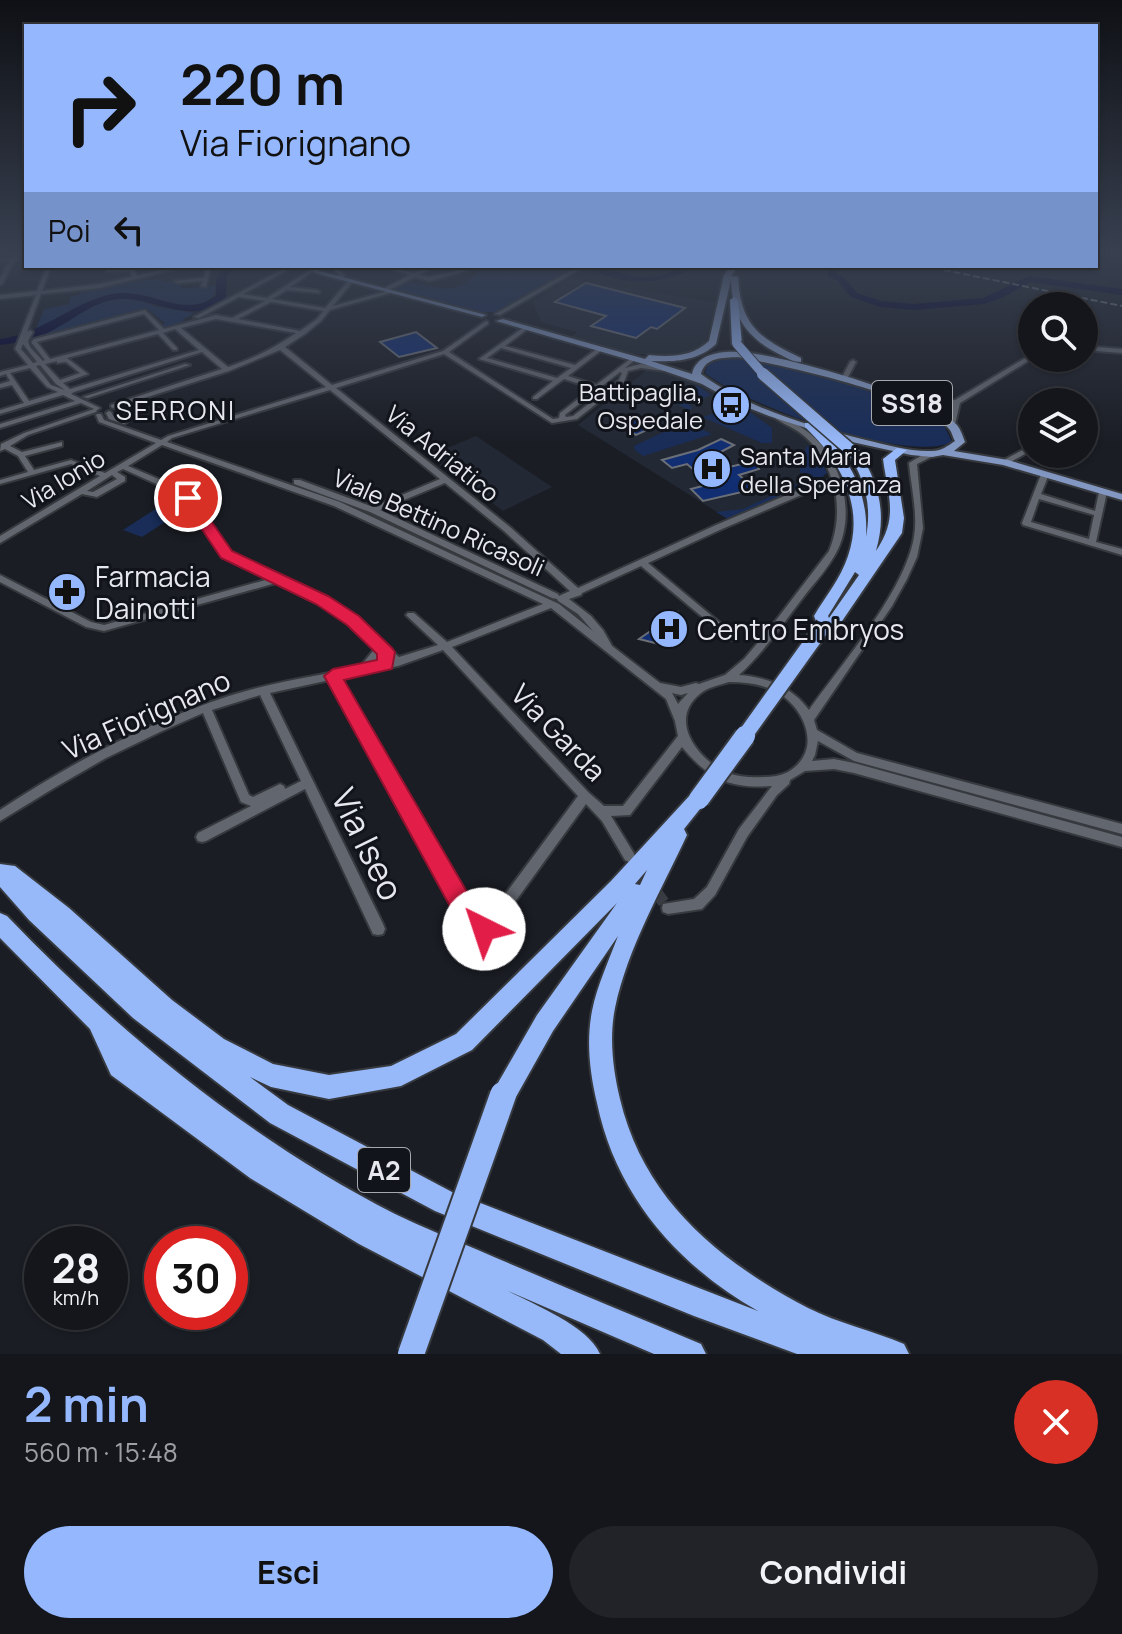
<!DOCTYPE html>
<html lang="it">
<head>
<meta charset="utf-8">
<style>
	:root { --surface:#14161b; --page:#212328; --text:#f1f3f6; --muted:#9d9fa3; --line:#33353a; --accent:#94b7fd }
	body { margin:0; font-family:Manrope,sans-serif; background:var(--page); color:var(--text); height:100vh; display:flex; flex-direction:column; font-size:30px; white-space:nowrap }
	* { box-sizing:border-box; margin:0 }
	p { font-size:26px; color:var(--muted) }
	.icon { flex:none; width:44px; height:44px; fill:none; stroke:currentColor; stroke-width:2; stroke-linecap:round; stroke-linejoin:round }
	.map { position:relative; height:1354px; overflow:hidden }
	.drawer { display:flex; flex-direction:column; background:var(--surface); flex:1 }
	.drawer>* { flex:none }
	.hud { position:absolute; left:24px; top:24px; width:1074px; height:244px; border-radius:0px; box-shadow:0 2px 6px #0004,0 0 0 2px var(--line); background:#94b7fd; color:#111; overflow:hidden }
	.tools { position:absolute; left:1018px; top:292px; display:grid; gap:16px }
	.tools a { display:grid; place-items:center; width:80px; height:80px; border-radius:50%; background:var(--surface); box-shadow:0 2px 6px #0004,0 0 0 2px var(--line); font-size:40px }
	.speed { position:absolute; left:24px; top:1226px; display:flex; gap:16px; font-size:40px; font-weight:700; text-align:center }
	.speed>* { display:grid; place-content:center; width:104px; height:104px; border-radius:50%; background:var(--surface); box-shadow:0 2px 6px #0004,0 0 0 2px var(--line); line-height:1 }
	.speed small { font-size:20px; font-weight:400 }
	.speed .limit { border:12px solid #d22; background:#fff; color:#111 }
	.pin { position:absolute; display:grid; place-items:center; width:68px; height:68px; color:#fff; margin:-34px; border:4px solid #fff; border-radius:50%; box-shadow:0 2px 8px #0007 }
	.me { position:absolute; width:88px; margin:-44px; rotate:319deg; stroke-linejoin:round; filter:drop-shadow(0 0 6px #0008) }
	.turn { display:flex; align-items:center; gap:28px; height:168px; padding:0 24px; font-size:36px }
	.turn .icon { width:104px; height:104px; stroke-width:2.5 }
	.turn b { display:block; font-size:56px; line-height:68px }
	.then { display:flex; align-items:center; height:76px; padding:0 24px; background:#0003; gap:16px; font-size:30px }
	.round { display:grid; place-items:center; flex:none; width:84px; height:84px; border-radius:42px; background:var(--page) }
	.overview { display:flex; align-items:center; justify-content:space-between; height:136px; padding:0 24px }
	h1 { font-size:48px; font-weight:700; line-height:60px; color:var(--accent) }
	.primary-button { display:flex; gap:16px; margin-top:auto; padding:16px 24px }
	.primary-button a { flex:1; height:92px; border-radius:48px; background:var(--accent); color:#111; font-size:32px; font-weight:700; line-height:92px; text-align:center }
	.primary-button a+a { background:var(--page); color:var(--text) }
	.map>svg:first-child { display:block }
	.built { fill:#222834 }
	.green { fill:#192d58 }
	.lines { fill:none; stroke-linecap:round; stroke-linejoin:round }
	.river { fill:#00002e; fill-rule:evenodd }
	.building { fill:#122e73; stroke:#6b6f77; stroke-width:2 }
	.minor-tunnel { stroke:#393b42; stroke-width:12; stroke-dasharray:12 6; stroke-linecap:butt }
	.minor-casing { stroke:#36393e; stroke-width:4 }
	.major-casing { stroke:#36393e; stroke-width:4 }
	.highway-casing { stroke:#36393e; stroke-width:4 }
	.minor { fill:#62666e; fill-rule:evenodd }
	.major { fill:#8297c1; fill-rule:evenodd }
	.highway { fill:#97b8f9; fill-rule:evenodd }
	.rail { stroke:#82858b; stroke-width:2; stroke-dasharray:7 3; stroke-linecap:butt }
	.highway-bridge-far4-casing { stroke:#36393e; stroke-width:11; stroke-linecap:butt }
	.highway-bridge-far3-casing { stroke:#36393e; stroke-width:15; stroke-linecap:butt }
	.highway-bridge-far2-casing { stroke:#36393e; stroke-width:19; stroke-linecap:butt }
	.highway-bridge-far1-casing { stroke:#36393e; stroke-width:24; stroke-linecap:butt }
	.highway-bridge-casing { stroke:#36393e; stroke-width:30; stroke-linecap:butt }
	.highway-bridge-far4 { stroke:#97b8f9; stroke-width:9 }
	.highway-bridge-far3 { stroke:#97b8f9; stroke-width:12 }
	.highway-bridge-far2 { stroke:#97b8f9; stroke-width:15 }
	.highway-bridge-far1 { stroke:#97b8f9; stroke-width:20 }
	.highway-bridge { stroke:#97b8f9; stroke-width:26 }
	.route { fill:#e11d48; stroke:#92132f; stroke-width:2 }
	.labels { text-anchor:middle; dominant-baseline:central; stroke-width:6; stroke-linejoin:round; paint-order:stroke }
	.far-poi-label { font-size:24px; fill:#e6e8ed; stroke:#11141a; text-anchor:end }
	.far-street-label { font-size:24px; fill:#e6e8ed; stroke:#11141a }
	.shield { fill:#11141a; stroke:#a6a8ae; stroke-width:2 }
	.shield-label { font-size:26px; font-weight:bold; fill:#e6e8ed }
	.far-neighbourhood-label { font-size:26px; letter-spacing:2px; fill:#e6e8ed; stroke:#11141a }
	.poi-label { font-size:28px; fill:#e6e8ed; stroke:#11141a; text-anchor:start }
	.street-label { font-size:28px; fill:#e6e8ed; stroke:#11141a }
	.near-street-label { font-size:34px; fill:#e6e8ed; stroke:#11141a }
</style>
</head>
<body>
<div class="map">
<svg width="1122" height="1354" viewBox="0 0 1122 1354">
	<rect width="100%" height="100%" fill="#1a1d24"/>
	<path class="built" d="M570,279L715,302L707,338L702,349L676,357L625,353L570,338L577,332L541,322L533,302Z
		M648,369L687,379L793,428L814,447L827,473L820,479L728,519L578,425Z
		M476,436L549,485L552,487L503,511L428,456Z"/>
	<path class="green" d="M484,266H575L496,312H481L391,289C431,268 442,313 484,266Z
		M162,279V282H183L181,288L216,286L215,294C189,322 164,295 133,294C93,292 70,319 35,332L44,309L69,304L71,296L79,295L81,291L127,282Z
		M133,298L158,307L195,313L182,320L184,322L164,329L161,326L165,323L149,310L31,340L33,336C71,325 90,297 133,298Z
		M732,357C805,365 874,392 942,421L952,442C904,464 746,405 705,373L708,364Z
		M688,386H698L711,395L689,405L693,408L688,410L667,398V393Z
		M730,409L743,416L750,412L772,428V443H762L702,417Z
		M685,422L712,434L643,456L635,450L634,446Z
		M807,446L814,447L827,473L820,479L728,519L716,512L743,509L806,480L807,476L800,472V463Z
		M163,504L182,511L142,537L123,530Z"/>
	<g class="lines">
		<path class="river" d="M224,266H234L227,276L226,297C192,329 158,297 120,299C95,300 75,319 53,330C37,339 18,343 0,345V339C47,333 81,295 121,293C156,292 184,318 216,296V280Z
			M585,266C606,266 626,277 648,277C666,277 679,266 697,266C662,286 621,287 585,266Z
			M828,266H836V274L844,277L857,293L881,301L913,304L983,298L1029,276L1122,289V295L1030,282L1004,297L984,304L913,310L880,307L851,297L838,281L828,277Z"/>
	</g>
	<path class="building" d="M586,283L685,308L657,329L651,327L636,338L591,326L606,316L555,302Z
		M416,332L437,348L399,357L380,342Z
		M636,415L656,426L636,435L616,424Z
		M721,439L734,445L711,457L725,468L755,461L759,469L739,475L755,489L703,501L691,489L710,484L687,464L672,468L662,460L698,450Z
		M678,612L686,626L682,639L663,645L639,639Z"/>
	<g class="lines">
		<path class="minor-tunnel" d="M635,864L668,908"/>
		<defs>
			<path id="minor" d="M13,255H17L16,258L26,257V259L14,261L3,283L0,285V278L9,261L0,262V260L11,258Z
				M47,266H51L42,291L100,284L132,277L130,271L106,272L108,269L132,268L134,269L137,276L179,266H187L100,288L41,294L27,332L30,330L33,332L28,341L30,347L43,361L45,360L31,342L34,339L145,310L164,329L216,315L232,318L265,301L239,297L199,318L194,317L289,266H295L243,294L267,298L313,268L315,270L290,287L317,290L320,292L319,293L287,290L272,299L325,308L350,279L353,281L333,306L391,290L394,292L330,310L321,321L305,334L285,347L332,385L443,351L486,321L488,322V324L449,352L553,419L559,418L560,413L592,388L564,379L537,399H533V397L553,381L479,359L524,327L529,328L505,346L575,365L598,348H602V350L568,376L596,385L633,357L636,359L635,360L625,368L641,364L667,368L668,369L665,371L641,368L628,371L624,382L577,419L552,423L444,354L336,388L510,527L578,588L716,525L815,483L832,480C826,461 816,444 799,432C790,426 779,422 771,415L776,414C787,420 799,425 808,432C841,458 856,511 838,549C829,568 814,583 802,599C782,625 764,652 739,675C767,677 792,687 809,710C841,665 905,591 914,537C918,513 911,487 909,463L927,452H933V456L917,464L923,528L917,557L907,579L892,606L814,720L817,730L857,753L1122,824V834L854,761L818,741L815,755L812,761L834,759L854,763L1122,837V847L854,773L834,769L805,771L790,780L789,784L777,795L747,837L715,895L702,909L668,914L663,912L662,908L663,904L694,899L707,887L739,829L772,786C729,789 709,779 682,747L630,815L611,816L633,852L635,856L633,860L629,862L625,860L602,821L586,804L499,924L489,934L484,935L467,928L330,680L270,693L383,924L385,929L383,934L378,935L373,934L305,789L206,841L202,842L198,841L196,837L198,833L251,806L241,802L203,713L160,732L106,758L54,788L0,821V810C71,763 148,722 229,696C272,682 317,676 360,667L372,652L375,650L380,654L373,664L389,660L338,614L276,583L104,631L86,627L0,582V575L91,622L104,625L269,579L224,556L181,495L123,469L117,472L125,477V481L97,497L82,494L0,543V536L100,476L71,464L0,484V480L28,472L18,456L5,449L0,451L1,444L24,433L94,409L81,403L0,428V424L75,401L63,395L0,414V410L24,403L12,385L0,388V384L10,381L6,374L0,376V372L28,365L15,349L36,295L0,299V295L37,291ZM271,302L323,311L317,319L300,331L238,319ZM144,314L159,330L50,359L37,342ZM216,319L296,333C275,348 252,359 228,367L181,328ZM175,329L199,350L70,389L63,383L88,374L67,358L158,334L173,350H177V348L163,333ZM23,344L37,362L33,363L21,349ZM501,348L571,368L557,378L487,358ZM280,350L326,387L168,436L161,440L104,420L101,414H97L96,415L99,422L156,443L105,473L71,460L34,470L25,456L62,446V442L22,452L10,446L28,435L96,412L97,410L100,408L71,394L74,392L202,352L222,369L111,405V407L113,408L229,371ZM57,361V363L66,362L80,373L60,380L45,364ZM40,365L56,384L65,390L51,385L36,366ZM30,368L47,387L58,392L29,401L10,373ZM620,372L622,373L619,380L573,416L566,417L565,415ZM330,390L440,479L373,507L300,480H294V484L370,512L552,598L557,599L558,601L578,614L593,631L559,604L340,502L167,442L172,438ZM162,445L334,506L543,604L447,642L414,613H408L406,615L408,617L438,645L399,657L344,610L230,552L187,491L128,466ZM112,475L117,479L93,492L87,491ZM445,483L504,531L570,591L559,596L558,594L380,510ZM834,485C839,508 838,529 829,551L767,632L744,659L725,675L699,684L696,683L681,687L660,683L612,646L603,630L591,616L569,599L581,595L582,593L641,566L730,640H736L738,638L736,636L648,563L722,529L820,487ZM551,608L666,699L675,721L678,736L623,806H604L589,793L452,647ZM443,650L578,796L489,916L482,922L477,920L339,678L398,666ZM729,682C746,682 762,684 777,692C806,709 823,751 788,772C780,776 772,777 764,777C751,778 740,777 728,773C697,760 667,719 701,693C708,687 720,685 729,682ZM672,693L681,695L688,693L678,704ZM260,695L301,781L285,789L284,786L280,784L253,797L249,795L212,710Z
				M207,266H211L206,287L201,286L203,281L177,283L174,281L204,278Z
				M331,266H336L344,275V277L335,279V277L339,275Z
				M381,266H388L414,273L429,266H435L419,275L429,277L457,271L441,266H449L466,271L429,281L415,277L385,292L382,290L383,289L410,275Z
				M579,266H585L500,315L495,314Z
				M1084,346L1122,349V353L1084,350Z
				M1032,354L1033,358L960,403L955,424L950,423L953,404L931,407L901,399L904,397L931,403L955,400Z
				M853,360L856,362L847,379L842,380L841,379L850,362Z
				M185,364L190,365L88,398L83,397Z
				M109,411L111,412L114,417L127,422L124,424L109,419L106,413Z
				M1032,445V450L1007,464H1004L1000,462Z
				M1042,472H1048L1049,474L1041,494L1095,511L1099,492L1103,490H1106L1107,492L1096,542L1122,549V555L1023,525L1022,523ZM1039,499L1094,515L1089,539L1031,522Z"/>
			<path id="major" d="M307,266H314L319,271L486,315L482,317L315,273Z
				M731,266L737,267L732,275L731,276L738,277C741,326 759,338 801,358V362C792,362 785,357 777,353C745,336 732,315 731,280L716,344C698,361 675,362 651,361L692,374C696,355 719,351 737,352C775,352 934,398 957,425C961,430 963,437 965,442L954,451L1008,460L1122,494V500L1003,465L943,455L932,457L911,455L843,440L769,416L736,403L702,384L647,365L496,321L503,319L645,359L649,355C671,357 692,357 709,341L724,275ZM738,357C780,365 927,396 950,430C952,433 953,438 955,441C948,446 941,451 932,451C911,452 887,445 866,440C810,426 748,409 701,374C705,357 723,358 738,357Z"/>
			<path id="highway" d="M734,297L738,300L742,344L737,347L732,344L730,300Z
				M805,423H813C847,454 869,490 866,537C872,505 865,480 848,453L850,451H858C879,482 887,513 876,551C899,517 888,497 883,459L897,448L907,450L895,460L904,518L902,533L838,627L824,630L819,629L814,616C825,597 841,578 848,556C865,507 841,461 805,427ZM855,572L859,575L829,618L828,616Z
				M699,791L706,793L708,799L684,829L687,835C661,891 628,947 615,1008C609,1038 613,1070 620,1099C644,1200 719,1261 808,1308C838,1323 873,1331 904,1344L909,1354H797L694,1316L435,1211L270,1123L133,1018L29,920L0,887V864L15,866L69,908L172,1000L224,1039L273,1064L329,1075L391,1066L456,1034L611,881L692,793ZM647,870L640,885L635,884ZM617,903L537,1015L491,1095L494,1104L503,1107L512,1104L553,1031L618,936C609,960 597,986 592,1011C586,1042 590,1074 597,1103C616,1195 677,1265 758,1311L452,1192L288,1105L250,1077L271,1087L329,1099L401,1086L472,1050Z
				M0,913L7,916C120,1034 249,1139 395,1214C422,1227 450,1238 478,1250C552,1282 627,1313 701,1344L706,1354H654L508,1291C535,1305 588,1326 600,1354H561L543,1340L359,1244L250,1178L111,1075L90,1029L0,938Z"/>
		</defs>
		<use href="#minor" class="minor-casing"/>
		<use href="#major" class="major-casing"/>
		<use href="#highway" class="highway-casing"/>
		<use href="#minor" class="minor"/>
		<use href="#major" class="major"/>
		<use href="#highway" class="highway"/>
		<path class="rail" d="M924,266L1122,306"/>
		<defs>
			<path id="highway-bridge-far4" d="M737,344L765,376"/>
			<path id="highway-bridge-far3" d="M763,374L854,453"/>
			<path id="highway-bridge-far2" d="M743,738L824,625"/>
			<path id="highway-bridge-far1" d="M699,799L745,736"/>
			<path id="highway-bridge" d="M411,1354L503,1095"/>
		</defs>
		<use href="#highway-bridge-far4" class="highway-bridge-far4-casing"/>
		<use href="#highway-bridge-far3" class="highway-bridge-far3-casing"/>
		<use href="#highway-bridge-far2" class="highway-bridge-far2-casing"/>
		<use href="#highway-bridge-far1" class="highway-bridge-far1-casing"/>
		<use href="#highway-bridge" class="highway-bridge-casing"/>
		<use href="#highway-bridge-far4" class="highway-bridge-far4"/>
		<use href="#highway-bridge-far3" class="highway-bridge-far3"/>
		<use href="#highway-bridge-far2" class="highway-bridge-far2"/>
		<use href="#highway-bridge-far1" class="highway-bridge-far1"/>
		<use href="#highway-bridge" class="highway-bridge"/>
	</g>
	<linearGradient id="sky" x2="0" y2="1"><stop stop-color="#0e1014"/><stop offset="0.57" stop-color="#384050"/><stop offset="1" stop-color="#384050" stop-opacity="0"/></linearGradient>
	<rect width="1122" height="444" fill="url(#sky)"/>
	<path class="route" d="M188,494L193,495L232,551L328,596L359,616L392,648L395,652L392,669L344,680L481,916L493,921L496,929L493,937L484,941L464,932L324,676L333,669L377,660V654L347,625L316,604L221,558L181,498Z"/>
	<defs>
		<symbol id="bus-disc" viewBox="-11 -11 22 22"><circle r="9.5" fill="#94b7fd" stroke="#11141a"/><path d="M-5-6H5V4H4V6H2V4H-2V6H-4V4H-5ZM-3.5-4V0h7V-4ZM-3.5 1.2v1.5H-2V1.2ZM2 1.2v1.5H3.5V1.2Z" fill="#111"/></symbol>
		<symbol id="hospital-disc" viewBox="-11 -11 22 22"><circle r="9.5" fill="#94b7fd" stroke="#11141a"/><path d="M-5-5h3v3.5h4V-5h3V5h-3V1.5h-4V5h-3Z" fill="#111"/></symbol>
		<symbol id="pharmacy-disc" viewBox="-11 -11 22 22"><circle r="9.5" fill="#94b7fd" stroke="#11141a"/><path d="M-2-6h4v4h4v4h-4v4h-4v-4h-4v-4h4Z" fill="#111"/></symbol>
	</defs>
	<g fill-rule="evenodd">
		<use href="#bus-disc" x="709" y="383" width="44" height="44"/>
		<use href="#hospital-disc" x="690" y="447" width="44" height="44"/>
		<use href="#pharmacy-disc" x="45" y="570" width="44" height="44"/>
		<use href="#hospital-disc" x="647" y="607" width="44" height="44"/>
	</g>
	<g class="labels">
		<g class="far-poi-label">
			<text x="703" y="391">Battipaglia,<tspan x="703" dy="28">Ospedale</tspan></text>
			<text x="740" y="455" text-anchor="start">Santa Maria<tspan x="740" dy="28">della Speranza</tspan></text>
		</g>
		<g class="far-street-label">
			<text transform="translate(443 453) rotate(39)">Via Adriatico</text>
			<text transform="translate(63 479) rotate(-31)">Via Ionio</text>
			<text transform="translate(439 522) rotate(24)">Viale Bettino Ricasoli</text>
		</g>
		<g class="shield">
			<rect x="872" y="381" width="80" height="44" rx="6"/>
			<rect x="358" y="1148" width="52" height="44" rx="6"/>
		</g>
		<g class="shield-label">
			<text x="912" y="403">SS18</text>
			<text x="384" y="1170">A2</text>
		</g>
		<g class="far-neighbourhood-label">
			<text x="176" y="410">SERRONI</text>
		</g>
		<g class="poi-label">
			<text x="95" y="576">Farmacia<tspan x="95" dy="32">Dainotti</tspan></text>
			<text x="697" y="629">Centro Embryos</text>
		</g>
		<g class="street-label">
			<text transform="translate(146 714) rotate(-24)">Via Fiorignano</text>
			<text transform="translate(559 732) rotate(46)">Via Garda</text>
		</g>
		<g class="near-street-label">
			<text transform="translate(368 844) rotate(64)">Via Iseo</text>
		</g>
	</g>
</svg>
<div class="tools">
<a><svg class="icon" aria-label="search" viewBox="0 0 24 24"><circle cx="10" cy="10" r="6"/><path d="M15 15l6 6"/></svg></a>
<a><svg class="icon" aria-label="layers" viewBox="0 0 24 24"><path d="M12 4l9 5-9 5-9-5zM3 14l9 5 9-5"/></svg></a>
</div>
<div class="speed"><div>28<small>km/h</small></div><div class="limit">30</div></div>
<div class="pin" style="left:188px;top:498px;background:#d93025"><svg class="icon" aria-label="arrive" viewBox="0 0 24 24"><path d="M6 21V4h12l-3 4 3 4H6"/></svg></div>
<svg class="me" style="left:484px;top:929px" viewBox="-20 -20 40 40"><circle r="19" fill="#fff"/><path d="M0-13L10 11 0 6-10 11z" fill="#e11d48"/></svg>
<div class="hud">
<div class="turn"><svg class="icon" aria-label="right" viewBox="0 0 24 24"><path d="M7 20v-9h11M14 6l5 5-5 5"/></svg><div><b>220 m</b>Via Fiorignano</div></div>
<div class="then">Poi<svg class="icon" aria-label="left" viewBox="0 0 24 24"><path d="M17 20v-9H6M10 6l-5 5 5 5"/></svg></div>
</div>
</div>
<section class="drawer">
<div class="overview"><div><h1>2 min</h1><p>560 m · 15:48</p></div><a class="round" style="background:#d93025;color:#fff"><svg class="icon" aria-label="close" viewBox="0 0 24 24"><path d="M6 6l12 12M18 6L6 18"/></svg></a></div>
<div class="primary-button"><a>Esci</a><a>Condividi</a></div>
</section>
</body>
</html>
